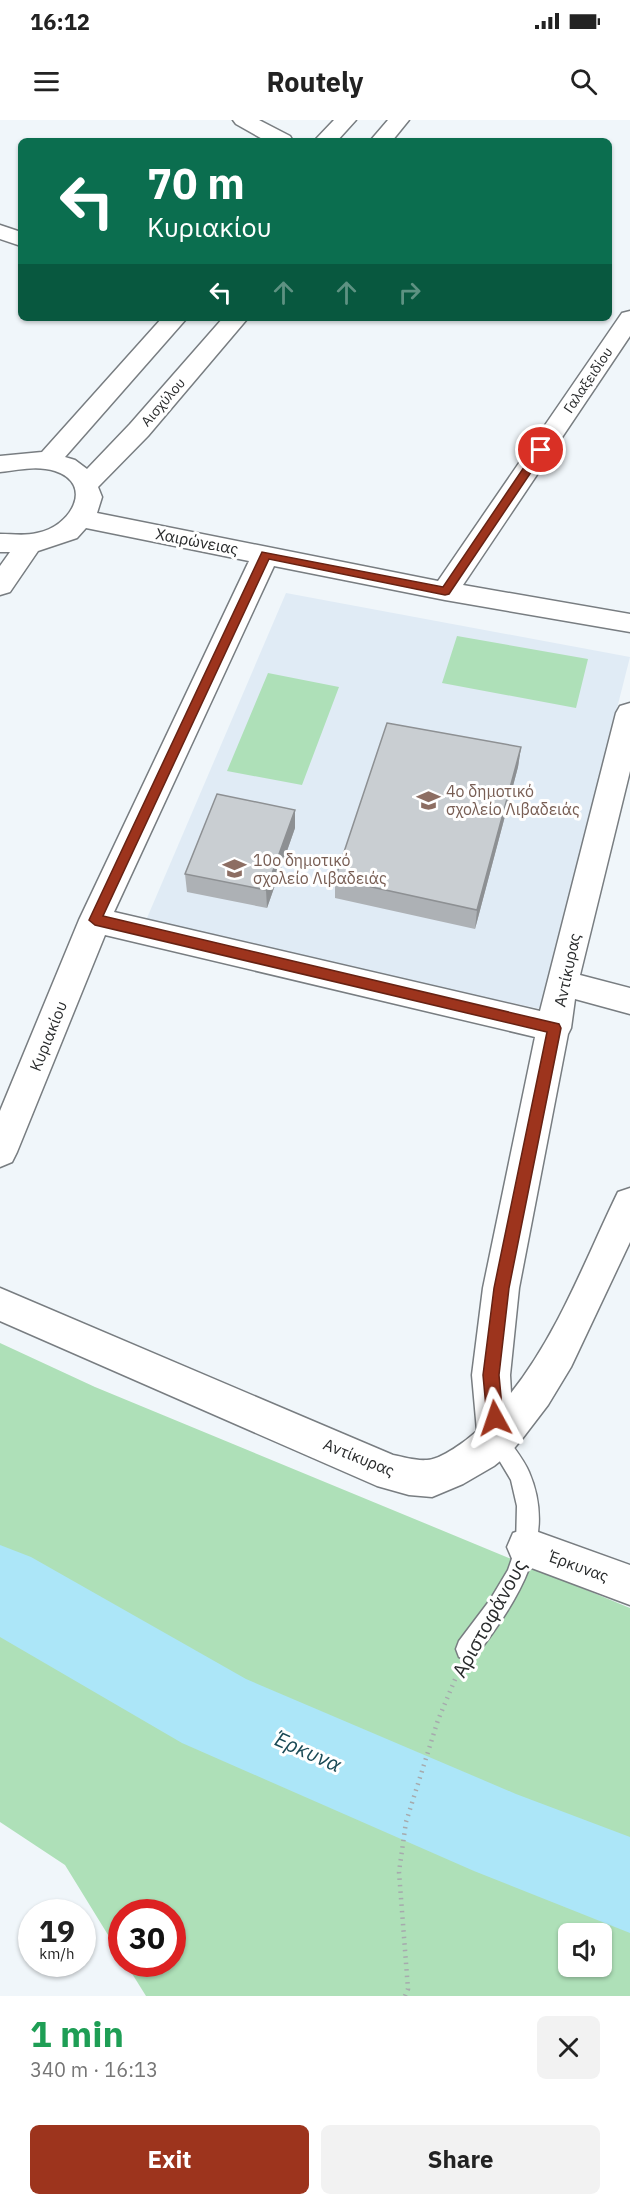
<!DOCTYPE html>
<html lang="en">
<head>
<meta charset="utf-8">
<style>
	:root { --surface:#fff; --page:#f2f2f2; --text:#222; --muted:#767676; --accent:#9d341d }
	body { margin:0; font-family:"IBM Plex Sans",sans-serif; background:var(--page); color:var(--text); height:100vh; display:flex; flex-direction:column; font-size:22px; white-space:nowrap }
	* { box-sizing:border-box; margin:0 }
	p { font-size:20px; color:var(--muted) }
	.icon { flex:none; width:33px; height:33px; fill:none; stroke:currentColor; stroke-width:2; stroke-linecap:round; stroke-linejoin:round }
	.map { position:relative; height:1876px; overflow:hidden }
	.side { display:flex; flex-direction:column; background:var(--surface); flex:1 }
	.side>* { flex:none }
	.banner { position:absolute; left:18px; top:18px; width:594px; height:183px; border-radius:9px; box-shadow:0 2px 4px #0004; background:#0b6e4f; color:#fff; overflow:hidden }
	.fabs { position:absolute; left:558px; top:1803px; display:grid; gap:12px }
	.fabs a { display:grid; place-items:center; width:54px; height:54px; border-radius:9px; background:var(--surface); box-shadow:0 2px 4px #0004; font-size:30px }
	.speed { position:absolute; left:18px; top:1779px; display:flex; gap:12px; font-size:30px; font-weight:700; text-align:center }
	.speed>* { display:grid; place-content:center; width:78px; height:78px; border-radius:50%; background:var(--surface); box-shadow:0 2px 4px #0004; line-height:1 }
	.speed small { font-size:15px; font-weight:400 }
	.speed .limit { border:9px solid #d22; background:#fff; color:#111 }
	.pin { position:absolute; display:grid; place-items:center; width:51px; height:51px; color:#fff; margin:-26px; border:3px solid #fff; border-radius:50%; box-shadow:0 2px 6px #0007 }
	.me { position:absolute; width:66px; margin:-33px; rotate:355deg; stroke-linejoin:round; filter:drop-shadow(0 0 4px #0008) }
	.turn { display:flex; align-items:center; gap:21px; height:126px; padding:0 30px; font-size:27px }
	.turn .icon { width:78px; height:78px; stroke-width:2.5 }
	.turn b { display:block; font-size:42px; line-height:51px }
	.lanes { display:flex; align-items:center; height:57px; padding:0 30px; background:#0003; justify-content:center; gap:30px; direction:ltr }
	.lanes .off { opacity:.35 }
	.round { display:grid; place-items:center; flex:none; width:63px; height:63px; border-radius:9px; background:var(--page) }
	.headline { display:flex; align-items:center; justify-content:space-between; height:102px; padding:0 30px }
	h1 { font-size:36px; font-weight:800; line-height:45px; color:#1e9e55 }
	.action { display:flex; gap:12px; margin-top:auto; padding:12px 30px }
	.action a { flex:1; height:69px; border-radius:9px; background:var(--accent); color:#fff; font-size:24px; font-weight:800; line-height:69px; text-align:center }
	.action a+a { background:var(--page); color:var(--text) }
	.status { display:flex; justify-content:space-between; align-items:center; height:42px; padding:0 30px; background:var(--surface); direction:ltr }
	.status svg { height:16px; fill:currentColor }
	header { display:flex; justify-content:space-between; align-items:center; height:78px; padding:0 30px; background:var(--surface); font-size:27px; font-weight:800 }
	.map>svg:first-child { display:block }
	.built { fill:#e0ebf5 }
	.green { fill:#aee0b8; fill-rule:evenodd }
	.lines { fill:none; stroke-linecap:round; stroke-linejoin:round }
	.river { fill:#ace6f8; fill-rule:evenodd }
	.lane-casing { stroke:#787d81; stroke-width:3 }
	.street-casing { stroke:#787d81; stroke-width:3 }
	.path { stroke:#a6aaad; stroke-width:4.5; stroke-dasharray:1.5 5; stroke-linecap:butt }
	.lane { fill:#fff; fill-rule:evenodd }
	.street { fill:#fff; fill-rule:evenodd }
	.wall { fill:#adb1b5 }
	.shaded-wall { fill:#8d9093 }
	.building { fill:#c9ced2; stroke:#8d9093; stroke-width:1.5 }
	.route { fill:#9d341d; stroke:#662213; stroke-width:1.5 }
	.labels { text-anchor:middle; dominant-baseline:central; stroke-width:6; stroke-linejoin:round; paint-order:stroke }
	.far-street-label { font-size:14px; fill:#292b2c; stroke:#fff }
	.street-label { font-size:16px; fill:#292b2c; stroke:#fff }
	.education-label { font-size:16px; fill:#785e54; stroke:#fff; text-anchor:start }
	.near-street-label { font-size:20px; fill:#292b2c; stroke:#fff }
	.near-water-label { font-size:21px; font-style:italic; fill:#194955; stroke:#fff }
</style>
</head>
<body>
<div class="status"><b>16:12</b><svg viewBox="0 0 49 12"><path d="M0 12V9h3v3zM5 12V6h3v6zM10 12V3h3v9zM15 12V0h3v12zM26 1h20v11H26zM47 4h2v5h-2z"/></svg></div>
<header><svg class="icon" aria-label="menu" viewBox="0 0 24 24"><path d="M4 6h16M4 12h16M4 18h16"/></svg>Routely<svg class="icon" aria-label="search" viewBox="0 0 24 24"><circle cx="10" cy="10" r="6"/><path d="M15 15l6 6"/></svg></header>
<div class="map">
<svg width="630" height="1876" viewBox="0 0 630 1876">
	<rect width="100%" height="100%" fill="#f0f6fa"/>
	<path class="built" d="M286,473L630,537L541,889L144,805Z"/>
	<path class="green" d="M457,516L588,539L576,588L442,563Z
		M268,553L339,567L302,665L227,651Z
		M0,1223L95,1267L630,1488V1876H146L126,1844H172V1792H122L121,1836L65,1745L0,1702ZM568,1814H602V1846H568Z"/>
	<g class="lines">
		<path class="river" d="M0,1425L31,1437L246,1559L516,1674L630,1717V1813L474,1751L182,1623L0,1517Z"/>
		<defs>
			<path id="lane" d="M497,1310L504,1313C512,1326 523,1338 529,1352C559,1421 515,1484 475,1537L467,1540L459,1537L456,1529L459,1521L490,1480L508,1450L516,1427L517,1386L511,1360L487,1320L490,1313Z"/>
			<path id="street" d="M233,0H259L290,16L293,21H266L236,4Z
				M334,0H356L337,21H314Z
				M388,0H409L392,21H370Z
				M0,105L21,112V126L0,119Z
				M630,191V216L463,465L630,494V512L445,480L274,446L114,792L540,891L616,593L620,586L630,583V651L580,855L630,868V894L575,879L571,908L568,914L519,1168L510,1255L511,1273C558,1214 585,1140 618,1072L630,1068V1122L571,1247L548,1285L522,1319L510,1333L494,1346L463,1364L432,1377L409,1375L377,1366L0,1201V1168L393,1335C404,1337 416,1341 427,1340C441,1340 467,1320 477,1311L472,1255L483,1168L535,917L105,815L17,1032L12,1042L0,1047V991L79,800L249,441L86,408L77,418L38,431L10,472L0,475V446L10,432H0V414C12,414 25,416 37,413C71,407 95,364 55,351C37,345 18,350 0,352V336L42,332L162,198H187L65,337L75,340L87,349L130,304L223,198H248L148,316L98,367L102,377L97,393L438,461L622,193Z
				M527,1408L630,1445V1485L513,1441L507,1427L513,1413Z"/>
		</defs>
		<use href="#lane" class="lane-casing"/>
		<use href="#street" class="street-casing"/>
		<path class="path" d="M405,1876L408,1869L399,1752L406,1702L438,1600L456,1557"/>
		<use href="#lane" class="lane"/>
		<use href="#street" class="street"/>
	</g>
	<path class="wall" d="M521,627L518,647L475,809L335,778V759Z
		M295,708L267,788L187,772L185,754Z"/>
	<path class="shaded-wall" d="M521,627L518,647L475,809L477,790Z
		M295,690V708L267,788L266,770Z"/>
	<path class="building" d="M387,603L521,627L477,790L335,759Z
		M217,674L295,690L266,770L185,754Z"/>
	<path class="route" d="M541,327L546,330L449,474L445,475L269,439L103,796L559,904L561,908L509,1168L499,1255L503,1298L501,1303L495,1305L489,1303L487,1298L483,1255L494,1168L547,912L95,805L89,800L262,432L443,467L537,328Z"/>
	<defs>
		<symbol id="school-bare" viewBox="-9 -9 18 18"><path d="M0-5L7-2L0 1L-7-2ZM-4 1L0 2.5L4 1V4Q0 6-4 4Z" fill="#8d6e63" stroke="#fff" stroke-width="2.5" paint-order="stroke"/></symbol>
	</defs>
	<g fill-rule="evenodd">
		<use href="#school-bare" x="412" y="664" width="33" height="33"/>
		<use href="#school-bare" x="218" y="732" width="33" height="33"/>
	</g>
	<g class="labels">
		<g class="far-street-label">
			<text transform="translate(588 260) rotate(-56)">Γαλαξειδίου</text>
			<text transform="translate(163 282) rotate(-49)">Αισχύλου</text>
		</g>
		<g class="street-label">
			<text transform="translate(197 421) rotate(11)">Χαιρώνειας</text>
			<text transform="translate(567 850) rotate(-78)">Αντίκυρας</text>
			<text transform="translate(48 916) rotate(-68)">Κυριακίου</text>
			<text transform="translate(359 1337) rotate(22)">Αντίκυρας</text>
			<text transform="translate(579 1446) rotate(20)">Έρκυνας</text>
		</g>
		<g class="education-label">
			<text x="446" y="671">4ο δημοτικό<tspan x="446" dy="18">σχολείο Λιβαδειάς</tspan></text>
			<text x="253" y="740">10ο δημοτικό<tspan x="253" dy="18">σχολείο Λιβαδειάς</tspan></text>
		</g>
		<g class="near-street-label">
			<text transform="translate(489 1498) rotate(-61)">Αριστοφάνους</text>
		</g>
		<g class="near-water-label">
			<text transform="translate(308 1631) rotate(24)">Έρκυνα</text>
		</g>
	</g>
</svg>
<div class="fabs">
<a><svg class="icon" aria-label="sound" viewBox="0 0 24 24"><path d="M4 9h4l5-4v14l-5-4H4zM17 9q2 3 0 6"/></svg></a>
</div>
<div class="speed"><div>19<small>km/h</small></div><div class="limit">30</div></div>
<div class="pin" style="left:541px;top:330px;background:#d93025"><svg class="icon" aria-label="arrive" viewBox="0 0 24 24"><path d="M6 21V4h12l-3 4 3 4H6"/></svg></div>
<svg class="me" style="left:495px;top:1298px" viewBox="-20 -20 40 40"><path d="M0-17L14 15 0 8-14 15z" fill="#9d341d" stroke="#fff" stroke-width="4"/></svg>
<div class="banner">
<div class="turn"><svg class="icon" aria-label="left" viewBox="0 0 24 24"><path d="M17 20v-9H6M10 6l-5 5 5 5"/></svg><div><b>70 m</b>Κυριακίου</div></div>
<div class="lanes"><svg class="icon" aria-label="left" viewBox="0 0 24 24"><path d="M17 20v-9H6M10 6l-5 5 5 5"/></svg><svg class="icon off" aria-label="ahead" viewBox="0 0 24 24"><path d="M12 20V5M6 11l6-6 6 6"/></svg><svg class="icon off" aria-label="ahead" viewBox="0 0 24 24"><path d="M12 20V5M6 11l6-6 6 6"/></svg><svg class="icon off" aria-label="right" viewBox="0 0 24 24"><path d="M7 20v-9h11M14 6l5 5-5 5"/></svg></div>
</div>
</div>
<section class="side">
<div class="headline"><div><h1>1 min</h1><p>340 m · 16:13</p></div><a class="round"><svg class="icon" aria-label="close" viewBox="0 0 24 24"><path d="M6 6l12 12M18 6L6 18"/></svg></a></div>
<div class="action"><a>Exit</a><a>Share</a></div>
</section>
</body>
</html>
